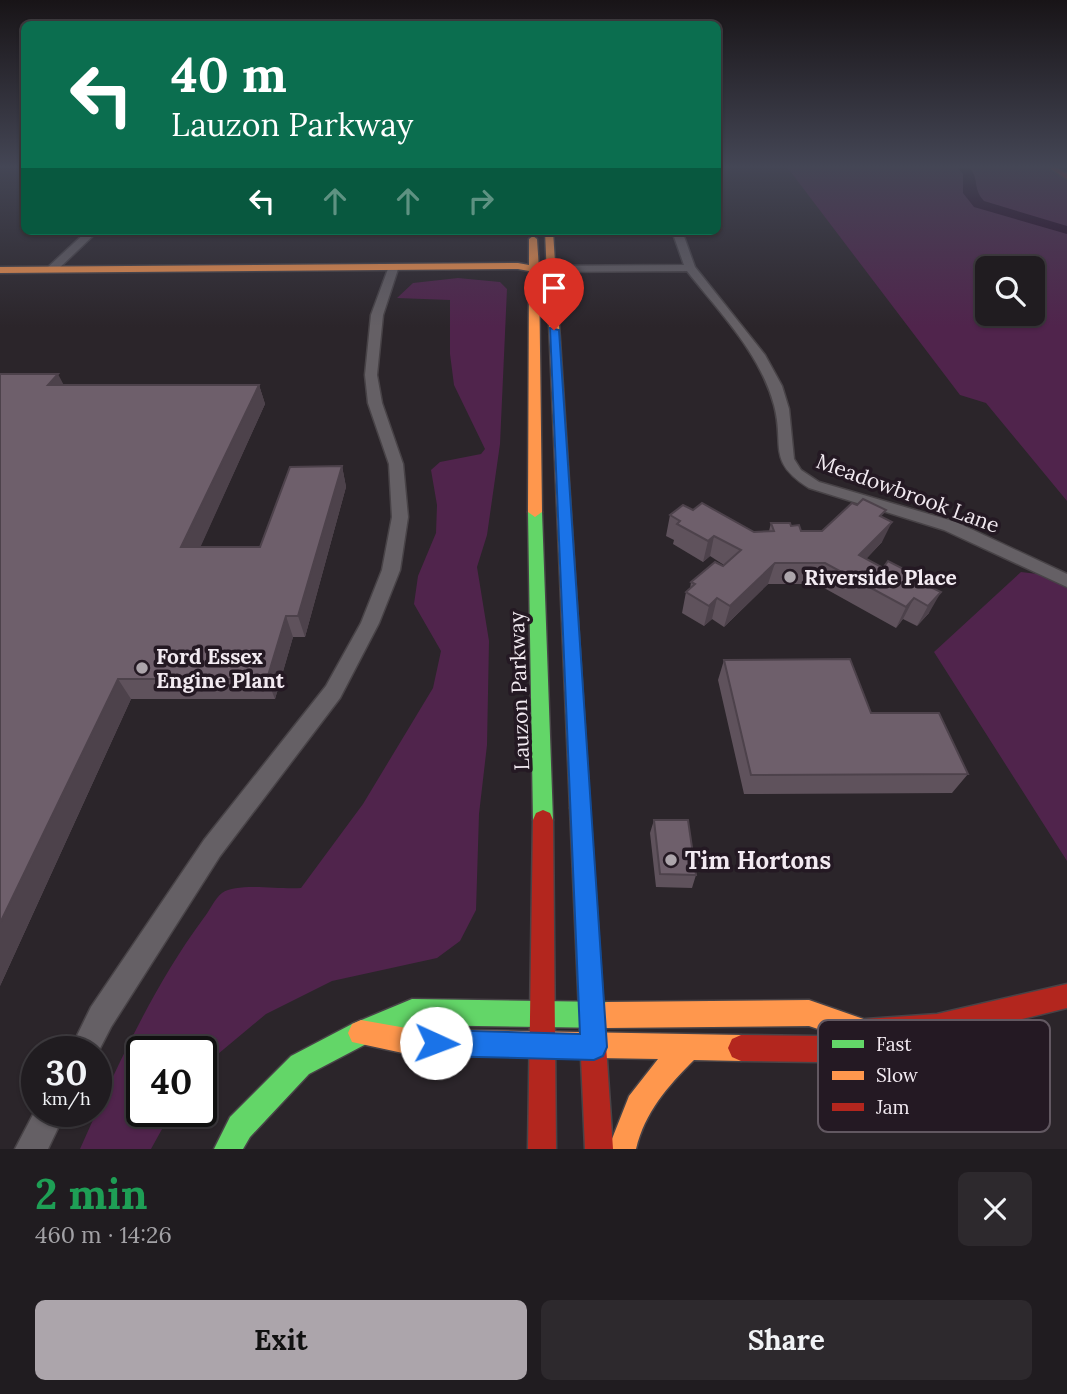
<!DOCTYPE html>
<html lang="en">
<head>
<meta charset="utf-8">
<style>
	:root { --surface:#201c20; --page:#2d292d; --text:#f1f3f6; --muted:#a2a1a5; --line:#3d3a3e; --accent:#aca5ab }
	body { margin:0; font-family:Lora,serif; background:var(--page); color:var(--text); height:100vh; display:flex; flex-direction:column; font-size:26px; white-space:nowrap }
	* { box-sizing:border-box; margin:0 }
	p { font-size:23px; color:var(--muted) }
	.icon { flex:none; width:38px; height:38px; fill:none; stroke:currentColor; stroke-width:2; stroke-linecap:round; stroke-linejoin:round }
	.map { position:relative; height:1149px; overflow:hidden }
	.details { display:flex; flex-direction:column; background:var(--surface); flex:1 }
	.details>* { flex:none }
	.guide { position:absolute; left:21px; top:21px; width:700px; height:214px; border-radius:10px; box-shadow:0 2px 5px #0004,0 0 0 2px var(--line); background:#0b6e4f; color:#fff; overflow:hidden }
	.fabs { position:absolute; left:975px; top:256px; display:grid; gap:14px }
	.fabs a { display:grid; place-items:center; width:70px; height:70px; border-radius:10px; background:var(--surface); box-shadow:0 2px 5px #0004,0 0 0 2px var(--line); font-size:35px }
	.speed { position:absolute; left:21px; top:1036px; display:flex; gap:14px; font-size:35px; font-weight:700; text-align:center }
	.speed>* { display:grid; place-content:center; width:91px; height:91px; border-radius:50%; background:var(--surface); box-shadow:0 2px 5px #0004,0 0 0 2px var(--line); line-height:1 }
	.speed small { font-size:18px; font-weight:400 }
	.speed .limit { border:4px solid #111; border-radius:10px; background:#fff; color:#111 }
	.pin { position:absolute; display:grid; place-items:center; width:60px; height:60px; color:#fff; margin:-72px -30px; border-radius:50% 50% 50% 0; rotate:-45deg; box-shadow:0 0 7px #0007 }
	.pin .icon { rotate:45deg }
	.me { position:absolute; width:77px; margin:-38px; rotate:92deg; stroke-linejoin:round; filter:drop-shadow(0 0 5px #0008) }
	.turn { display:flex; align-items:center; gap:24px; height:147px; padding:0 35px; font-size:32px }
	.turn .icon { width:91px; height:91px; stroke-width:2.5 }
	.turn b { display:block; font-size:49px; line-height:60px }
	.lanes { display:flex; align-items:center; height:66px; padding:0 35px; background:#0003; justify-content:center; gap:35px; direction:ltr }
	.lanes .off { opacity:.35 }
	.round { display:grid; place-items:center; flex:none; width:74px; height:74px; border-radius:10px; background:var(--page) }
	.summary { display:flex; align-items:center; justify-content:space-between; height:119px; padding:0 35px }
	h1 { font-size:42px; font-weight:700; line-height:52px; color:#1e9e55 }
	.primary-button { display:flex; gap:14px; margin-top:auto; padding:14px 35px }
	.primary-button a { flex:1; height:80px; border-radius:10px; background:var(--accent); color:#111; font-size:28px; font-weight:700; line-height:80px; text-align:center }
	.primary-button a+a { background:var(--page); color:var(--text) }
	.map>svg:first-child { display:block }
	.green { fill:#50244c; fill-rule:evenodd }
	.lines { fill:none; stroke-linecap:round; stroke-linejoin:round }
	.river { fill:#250322; fill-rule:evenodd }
	.street-casing { stroke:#484347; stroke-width:3 }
	.fast-casing { stroke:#484347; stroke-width:3 }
	.slow-casing { stroke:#484347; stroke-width:3 }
	.jam-casing { stroke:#484347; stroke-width:3 }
	.street { fill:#656065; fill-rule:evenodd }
	.fast { fill:#63d668; fill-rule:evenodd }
	.slow { fill:#ff974d; fill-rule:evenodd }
	.jam { fill:#b3261e; fill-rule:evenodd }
	.wall { fill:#5f525c }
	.shaded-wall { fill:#4d424b }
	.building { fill:#6e5f6b; stroke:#4d424b; stroke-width:2 }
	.route { fill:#1a73e8; stroke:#114b97; stroke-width:2 }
	.poi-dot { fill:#aca5ab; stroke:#241923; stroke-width:2.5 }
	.labels { text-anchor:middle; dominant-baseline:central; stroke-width:7; stroke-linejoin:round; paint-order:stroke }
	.street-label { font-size:21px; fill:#f2eaf1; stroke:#241923 }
	.poi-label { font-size:21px; font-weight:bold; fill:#f2eaf1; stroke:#241923; text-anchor:start }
	.near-poi-label { font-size:24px; font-weight:bold; fill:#f2eaf1; stroke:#241923; text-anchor:start }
	.key { fill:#241923; stroke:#625861; stroke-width:2 }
	.key-label { font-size:19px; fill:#f2eaf1 }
</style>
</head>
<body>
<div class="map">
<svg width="1067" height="1149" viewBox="0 0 1067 1149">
	<rect width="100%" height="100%" fill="#2b252a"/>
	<path class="green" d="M787,167H1046L1067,181V501L986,403L960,395ZM987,268H1032V313H987Z
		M458,278L500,282L507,289L500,444L487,535L477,567L489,641L487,745L479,814L476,910L460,941L437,958L332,981L266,1014L218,1054L201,1075V1052H142V1111H172L151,1149H80C115,1071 152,988 203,919C209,912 215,898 222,893C238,882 280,890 301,888L363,804L433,688L441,651L414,604L418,576L436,533L437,505L431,470L440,462L481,454L485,449L454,385L450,354V300L397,298L413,283Z
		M1021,572L1046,575L1067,586V861L934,652Z"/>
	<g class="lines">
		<path class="river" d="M957,167H969C980,179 972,188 984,201L1067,226V234L974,207L963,193V174Z"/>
		<defs>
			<path id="street" d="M87,231H98L55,272H47V268Z
				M672,231H682L695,267L765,355L782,386L789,409L794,459L801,470L819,482L956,522L1067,574V587L944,530L809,488C766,461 785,446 774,405C760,353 720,313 687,271L534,272L529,269L534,266L684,265Z
				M393,266L398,269L383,315L377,375L382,403L403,464L408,517L400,570L379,623L340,698L220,856L111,1027L96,1056V1052H69L91,1007L204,840L326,686L361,623L382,570L392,517L389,464L368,403L365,375L371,315L388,269Z
				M37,1107V1111H66L48,1149H15Z"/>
			<path id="fast" d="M535,507L542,512L553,820L550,827L543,830L536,827L533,820L528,512Z
				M412,999L607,1002L616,1006L620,1015L616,1024L607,1028L412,1025L370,1042L309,1074L250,1137L243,1149H214L230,1117L291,1056L352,1024Z"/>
			<path id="slow" d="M545,231H553L590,808L587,815L580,818L573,815L570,808Z
				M533,236L537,239L539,269L542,512L535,517L528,512L529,271L518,269L0,273V267L518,263L529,265V239Z
				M809,1000L875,1023L879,1032L875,1041L866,1045L809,1026L607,1028L598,1024L594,1015L598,1006L607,1002Z
				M361,1020L412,1029L741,1035L750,1039L754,1048L750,1057L741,1061L694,1060C667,1087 645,1112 636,1149H608L629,1096L658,1059L412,1055L352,1042L348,1033L352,1024Z"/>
			<path id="jam" d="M1048,167H1055L1067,174V179Z
				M580,798L587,801L590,808L613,1149H585L570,808L573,801Z
				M543,810L550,813L553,820L556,1149H528L533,820L536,813Z
				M1067,984V1008L937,1040L866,1045L818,1062L741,1061L732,1057L728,1048L732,1039L741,1035L818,1036L866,1019L937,1014Z"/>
		</defs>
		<use href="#street" class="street-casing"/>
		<use href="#fast" class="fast-casing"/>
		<use href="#slow" class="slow-casing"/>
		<use href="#jam" class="jam-casing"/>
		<use href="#street" class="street"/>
		<use href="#fast" class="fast"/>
		<use href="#slow" class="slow"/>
		<use href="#jam" class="jam"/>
	</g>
	<path class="wall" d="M64,385H259L265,404L200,547H260L342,466L346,487L305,637H293L275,699H131L0,986Z
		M693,510L754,532L769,531L771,523L791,526L801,531H822L883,517L882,542L866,559L883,568L929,582L927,585L929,613L917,626L903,619L896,628L817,584H768L724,627L712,619L704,626L682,613L686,592L690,589L691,582L724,565L710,556L703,562L673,544L674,540L666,536L670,515Z
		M724,660L871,713L968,774L952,793L744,794L718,680Z
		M654,820L696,875L692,888L656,887L650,833Z"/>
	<path class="shaded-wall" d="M58,374L68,393L48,385Z
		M259,385L265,404L191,568L181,547Z
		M342,466L346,487L305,637L298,616Z
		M892,522L882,542L850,576L859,555Z
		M714,536L710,556L703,562L708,541Z
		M775,563L768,584L724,627L730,606Z
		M941,592L929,613L917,626L928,606Z
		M717,598L712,619L704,626L709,606Z
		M914,598L903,619L896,628L906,607Z
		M286,616L293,637L275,699L267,679Z
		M118,679L131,699L0,986V923Z"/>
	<path class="building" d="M0,374H58L48,385H259L181,547H260L290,467L342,466L298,616H286L267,679H118L0,923Z
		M863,499L886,510L880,516L892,522L859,555L883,568L888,561L929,582L926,585L941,592L928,606L914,598L906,607L825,563H775L730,606L717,598L709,606L686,592L695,584L691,582L715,562L723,566L741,550L714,536L708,541L677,524L680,521L670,515L683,505L693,510L702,503L754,532L774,531L771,523H790L791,526L799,525L801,531H822L852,503L857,505Z
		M850,659L871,713H939L968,774L751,775L724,660Z
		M654,820H688L696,875L660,874Z"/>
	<linearGradient id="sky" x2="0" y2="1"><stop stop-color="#181417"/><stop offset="0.51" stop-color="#444655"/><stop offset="1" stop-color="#444655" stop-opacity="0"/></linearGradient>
	<rect width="1067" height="327" fill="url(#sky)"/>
	<path class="route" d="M550,328L559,330L607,1047L603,1056L594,1060L436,1056L427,1053L423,1043L427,1034L436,1030L580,1034Z"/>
	<g class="poi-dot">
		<circle cx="790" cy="577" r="7"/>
		<circle cx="142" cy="668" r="7"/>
		<circle cx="671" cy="860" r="7"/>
	</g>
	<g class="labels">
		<g class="street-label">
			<text transform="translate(908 493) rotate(20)">Meadowbrook Lane</text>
			<text transform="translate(519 691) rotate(-92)">Lauzon Parkway</text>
		</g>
		<g class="poi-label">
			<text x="804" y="577">Riverside Place</text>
			<text x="156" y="656">Ford Essex<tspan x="156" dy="24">Engine Plant</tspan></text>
		</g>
		<g class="near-poi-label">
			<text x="685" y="860">Tim Hortons</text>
		</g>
	</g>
	<rect x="818" y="1020" width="232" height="112" rx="10" class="key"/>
	<rect x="832" y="1040" width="32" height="8" fill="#63d668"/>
	<rect x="832" y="1071" width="32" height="9" fill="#ff974d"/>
	<rect x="832" y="1103" width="32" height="8" fill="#b3261e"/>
	<g class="key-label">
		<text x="876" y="1051">Fast</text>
		<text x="876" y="1082">Slow</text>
		<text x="876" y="1114">Jam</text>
	</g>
</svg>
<div class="fabs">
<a><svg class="icon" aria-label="search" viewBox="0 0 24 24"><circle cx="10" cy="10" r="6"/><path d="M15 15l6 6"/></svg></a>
</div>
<div class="speed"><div>30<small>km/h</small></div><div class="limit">40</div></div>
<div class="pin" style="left:554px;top:330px;background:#d93025"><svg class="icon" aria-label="arrive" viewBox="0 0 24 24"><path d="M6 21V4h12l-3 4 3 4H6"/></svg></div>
<svg class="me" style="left:436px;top:1043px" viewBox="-20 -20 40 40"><circle r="19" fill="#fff"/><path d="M0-13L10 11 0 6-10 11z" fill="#1a73e8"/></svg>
<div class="guide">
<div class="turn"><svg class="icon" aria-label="left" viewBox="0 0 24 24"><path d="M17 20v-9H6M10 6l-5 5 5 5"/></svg><div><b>40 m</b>Lauzon Parkway</div></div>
<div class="lanes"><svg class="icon" aria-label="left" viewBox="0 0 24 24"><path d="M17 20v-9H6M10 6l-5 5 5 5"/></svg><svg class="icon off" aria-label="ahead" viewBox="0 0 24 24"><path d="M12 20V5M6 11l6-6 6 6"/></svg><svg class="icon off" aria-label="ahead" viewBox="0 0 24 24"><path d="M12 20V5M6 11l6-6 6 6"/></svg><svg class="icon off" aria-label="right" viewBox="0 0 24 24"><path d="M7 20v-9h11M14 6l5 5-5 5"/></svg></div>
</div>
</div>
<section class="details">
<div class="summary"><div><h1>2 min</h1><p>460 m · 14:26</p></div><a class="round"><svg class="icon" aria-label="close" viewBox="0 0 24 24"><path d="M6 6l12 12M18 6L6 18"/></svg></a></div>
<div class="primary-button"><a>Exit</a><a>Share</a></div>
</section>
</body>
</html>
